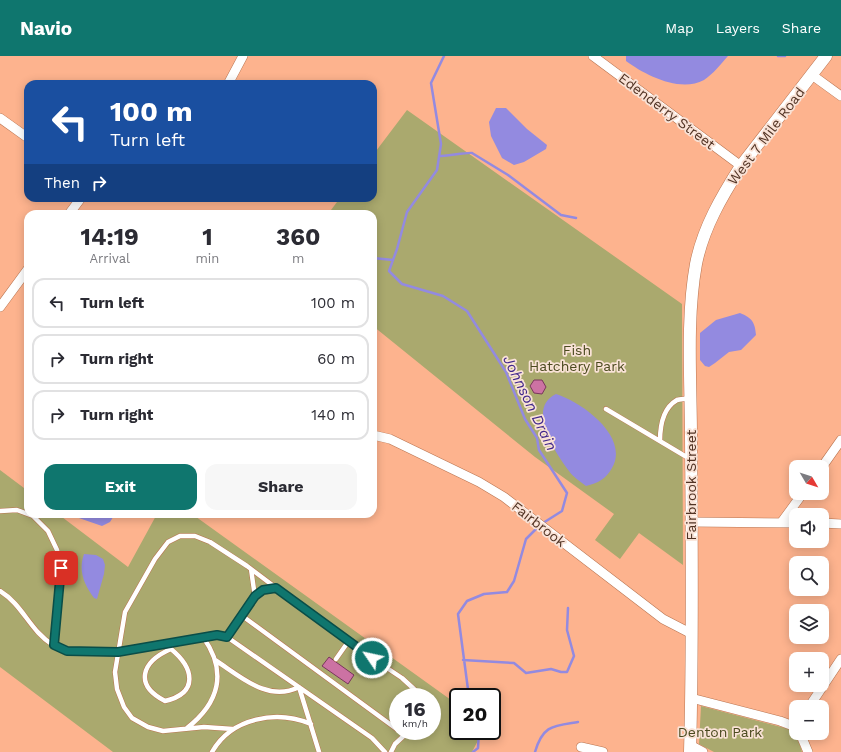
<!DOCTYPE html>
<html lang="en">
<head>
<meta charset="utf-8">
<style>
	:root { --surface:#fff; --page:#f7f7f7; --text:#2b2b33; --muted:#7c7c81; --line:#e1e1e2; --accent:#0f766e }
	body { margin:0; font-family:"Work Sans",sans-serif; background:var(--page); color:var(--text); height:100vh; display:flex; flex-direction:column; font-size:15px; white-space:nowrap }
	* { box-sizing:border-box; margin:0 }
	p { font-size:13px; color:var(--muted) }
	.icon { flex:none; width:22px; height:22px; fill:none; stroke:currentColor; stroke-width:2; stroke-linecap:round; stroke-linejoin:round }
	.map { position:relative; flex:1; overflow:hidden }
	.details { position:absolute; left:24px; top:154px; width:353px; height:308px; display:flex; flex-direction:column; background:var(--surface); border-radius:12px; box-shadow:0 2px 10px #0003 }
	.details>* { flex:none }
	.banner { position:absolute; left:24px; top:24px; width:353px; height:122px; border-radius:12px; box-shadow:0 2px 10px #0003; background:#1a4fa0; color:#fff; overflow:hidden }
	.needle { width:26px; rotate:129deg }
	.tools { position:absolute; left:789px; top:404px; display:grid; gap:8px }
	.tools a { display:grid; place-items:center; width:40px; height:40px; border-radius:8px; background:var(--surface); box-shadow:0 2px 10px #0003; font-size:20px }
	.speed { position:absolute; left:389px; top:632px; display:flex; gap:8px; font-size:20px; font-weight:700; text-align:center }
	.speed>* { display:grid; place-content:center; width:52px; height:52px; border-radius:50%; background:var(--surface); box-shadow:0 2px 10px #0003; line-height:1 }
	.speed small { font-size:10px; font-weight:400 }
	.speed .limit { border:2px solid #111; border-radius:6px; background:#fff; color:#111 }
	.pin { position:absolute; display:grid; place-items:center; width:34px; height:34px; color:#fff; margin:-17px; border-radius:8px; box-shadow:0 2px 6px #0006 }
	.me { position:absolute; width:44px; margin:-22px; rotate:304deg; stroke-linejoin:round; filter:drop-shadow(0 0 3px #0008) }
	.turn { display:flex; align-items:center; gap:14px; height:84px; padding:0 20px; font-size:18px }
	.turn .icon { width:52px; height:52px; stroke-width:2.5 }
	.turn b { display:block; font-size:28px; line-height:34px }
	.then { display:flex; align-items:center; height:38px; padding:0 20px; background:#0003; gap:8px; font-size:15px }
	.eta { display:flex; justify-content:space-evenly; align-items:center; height:68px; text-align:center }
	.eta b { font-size:24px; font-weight:700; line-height:28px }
	.button { display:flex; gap:8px; margin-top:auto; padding:8px 20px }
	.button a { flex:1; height:46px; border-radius:12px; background:var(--accent); color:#fff; font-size:16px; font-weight:700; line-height:46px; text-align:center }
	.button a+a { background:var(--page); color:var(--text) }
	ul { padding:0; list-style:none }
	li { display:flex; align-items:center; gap:12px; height:50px; margin:0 8px 6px; padding:0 12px; border:2px solid var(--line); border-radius:12px }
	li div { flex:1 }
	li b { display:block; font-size:15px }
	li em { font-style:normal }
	header { display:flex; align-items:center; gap:24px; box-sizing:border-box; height:56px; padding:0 20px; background:var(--accent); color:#fff }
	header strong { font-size:19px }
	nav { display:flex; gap:22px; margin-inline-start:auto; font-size:14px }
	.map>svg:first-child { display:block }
	.green { fill:#aaa96e; fill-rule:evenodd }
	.water { fill:#938ae0 }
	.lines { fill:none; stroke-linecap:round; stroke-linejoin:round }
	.stream { stroke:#938ae0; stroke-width:2.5 }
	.building { fill:#cc72a3; stroke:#78375b }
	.lane-casing { stroke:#b97450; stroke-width:5.5 }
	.street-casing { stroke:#b97450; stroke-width:10 }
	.secondary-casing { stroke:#b97450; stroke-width:13 }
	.lane { stroke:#fff; stroke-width:4.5 }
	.street { stroke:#fff; stroke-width:9 }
	.secondary { stroke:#fff; stroke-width:12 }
	.route-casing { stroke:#0a4d48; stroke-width:10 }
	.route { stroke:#0f766e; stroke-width:7 }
	.labels { text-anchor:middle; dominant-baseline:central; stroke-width:3.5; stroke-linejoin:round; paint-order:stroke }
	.street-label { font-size:14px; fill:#513324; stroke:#f9e2d6 }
	.park-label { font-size:14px; fill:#4b4a1f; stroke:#f9e2d6 }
	.water-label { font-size:15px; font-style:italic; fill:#40278b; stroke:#f9e2d6 }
</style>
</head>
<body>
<header>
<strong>Navio</strong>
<nav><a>Map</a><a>Layers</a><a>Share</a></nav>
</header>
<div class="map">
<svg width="841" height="696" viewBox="0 0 841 696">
	<rect width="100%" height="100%" fill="#fdb38e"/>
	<path class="green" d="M407,54L682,248L683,509L639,477L620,503L595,484L614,458L535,401L373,270V158H328L340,142H373V99Z
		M0,414L28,435V458H58L128,511L157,458H192L458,649V675H483L472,696H113L0,611ZM398,641H432V675H398Z
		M701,650L789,673L799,686L802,696H714L699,688Z"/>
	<path class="water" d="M626,0H728C721,8 713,18 704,24C680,37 645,19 626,5Z
		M496,52H506L527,73L547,89L546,93L524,106L514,109L502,102L491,80L489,66Z
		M740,257C752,262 755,266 756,279L741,294L729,296L715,307L709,311L705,310L700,304V277L716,264Z
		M556,338C582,346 630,381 612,412C606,423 598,427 586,430C580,425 573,421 569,415C555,397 526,352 556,338Z
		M73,458H115L110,466L102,470L76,461Z
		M84,498L96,499L103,503L105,509L104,518L97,543L94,542C84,528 78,515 84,498Z"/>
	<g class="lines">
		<path class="stream" d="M444,0L431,27L441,88L437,114L407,156L397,193L389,215L402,228L443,240L467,255L506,316L525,363L537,382L539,394L567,437L562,455L543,467
			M778,0H785
			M439,100C446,100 469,96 472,97L508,119L561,159L576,162
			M373,202L393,204
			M463,604L514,607L526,617L551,613L561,616H567L574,600L567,574L568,552
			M469,641L458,558L467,545L484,538L507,536L514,525L526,483L539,470
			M473,696L478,692L479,675
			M535,696C543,669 553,670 578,666"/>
	</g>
	<path class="building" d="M534,324H542L546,331L542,338L534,337L530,330Z
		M329,601L354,619L348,628L322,610Z"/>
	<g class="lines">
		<defs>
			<path id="lane" d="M606,353L690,403
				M660,385C660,370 663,352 677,344C680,343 686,343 690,342
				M0,455L17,454L33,460L48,475L57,494L61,512L54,589
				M251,513L255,541
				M0,535C23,549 30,575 53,589C87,609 178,586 217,579L227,581L372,682L385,696
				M241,559L398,674
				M227,581L255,541L263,534L276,532
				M171,593C194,612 199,637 165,645C134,629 141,606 171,593Z
				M336,603L348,586
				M215,604C240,620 268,647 299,631L319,696
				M187,672C219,647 228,616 203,581
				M233,673L204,671L163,675L148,671L132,662L124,651L117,633L115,616L125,556L155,503L168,486L180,480H195L210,486L247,510L348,586L402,622L414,633L419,641
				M212,696C232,661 277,654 311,668
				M391,696L395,688L409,675"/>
			<path id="street" d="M593,0L741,110
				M812,19L841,40
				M228,28L243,0
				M0,62L28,82
				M69,158L81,142
				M0,251L28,213
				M373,379L390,383L479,426L504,441L663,563L692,578
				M822,411L841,384
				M691,466L796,467
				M781,467L803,437
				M822,467L841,468
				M691,642L780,665L796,671
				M809,651L841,603
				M800,677L808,696
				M690,689L703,696
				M581,691L603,696"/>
			<path id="secondary" d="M690,696C693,591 692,487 691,382C691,327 686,262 696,208C703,172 722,140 741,110L826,0"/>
		</defs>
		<use href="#lane" class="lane-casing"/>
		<use href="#street" class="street-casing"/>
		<use href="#secondary" class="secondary-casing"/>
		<use href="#lane" class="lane"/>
		<use href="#street" class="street"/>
		<use href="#secondary" class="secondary"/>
	</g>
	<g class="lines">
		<defs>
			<path id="route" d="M61,512L54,589L67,595L118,596L217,579L227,581L255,540L263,534L276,532L372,602"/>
		</defs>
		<use href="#route" class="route-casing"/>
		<use href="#route" class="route"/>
	</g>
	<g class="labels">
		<g class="street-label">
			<text transform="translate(667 55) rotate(37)">Edenderry Street</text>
			<text transform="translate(766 80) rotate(-53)">West 7 Mile Road</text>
			<text transform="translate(691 429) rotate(-90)">Fairbrook Street</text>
			<text transform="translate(539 468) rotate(38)">Fairbrook</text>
		</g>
		<g class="park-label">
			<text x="577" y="294">Fish<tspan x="577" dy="16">Hatchery Park</tspan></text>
			<text x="720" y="676">Denton Park</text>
		</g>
		<g class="water-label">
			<text transform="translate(530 347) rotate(64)">Johnson Drain</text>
		</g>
	</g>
</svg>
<div class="tools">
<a><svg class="needle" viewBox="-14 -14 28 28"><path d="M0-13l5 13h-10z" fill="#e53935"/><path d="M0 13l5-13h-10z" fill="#7c7c81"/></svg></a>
<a><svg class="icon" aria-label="sound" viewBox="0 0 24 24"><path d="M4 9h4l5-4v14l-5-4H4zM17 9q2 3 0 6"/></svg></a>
<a><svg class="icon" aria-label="search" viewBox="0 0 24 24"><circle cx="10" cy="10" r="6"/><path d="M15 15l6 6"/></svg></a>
<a><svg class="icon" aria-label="layers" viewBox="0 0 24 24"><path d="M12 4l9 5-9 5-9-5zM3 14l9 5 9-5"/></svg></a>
<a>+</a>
<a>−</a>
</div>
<div class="speed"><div>16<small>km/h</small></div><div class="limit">20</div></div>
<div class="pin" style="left:61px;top:512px;background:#d93025"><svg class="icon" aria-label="arrive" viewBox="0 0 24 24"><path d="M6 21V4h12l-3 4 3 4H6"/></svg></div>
<svg class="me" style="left:372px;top:602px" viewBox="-20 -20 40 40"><circle r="17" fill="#0f766e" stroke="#fff" stroke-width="3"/><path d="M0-11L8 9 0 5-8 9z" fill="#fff"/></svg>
<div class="banner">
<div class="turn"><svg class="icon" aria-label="left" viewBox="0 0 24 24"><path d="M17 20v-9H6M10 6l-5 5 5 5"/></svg><div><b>100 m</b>Turn left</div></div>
<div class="then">Then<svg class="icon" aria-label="right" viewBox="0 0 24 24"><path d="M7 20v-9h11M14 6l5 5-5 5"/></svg></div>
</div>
<section class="details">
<div class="eta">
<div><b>14:19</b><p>Arrival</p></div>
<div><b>1</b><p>min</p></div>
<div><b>360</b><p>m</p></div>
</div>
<ul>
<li><svg class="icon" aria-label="left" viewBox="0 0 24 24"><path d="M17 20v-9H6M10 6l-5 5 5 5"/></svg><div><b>Turn left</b></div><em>100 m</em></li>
<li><svg class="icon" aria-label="right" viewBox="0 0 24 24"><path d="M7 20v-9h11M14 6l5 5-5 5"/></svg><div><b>Turn right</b></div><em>60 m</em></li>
<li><svg class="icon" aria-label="right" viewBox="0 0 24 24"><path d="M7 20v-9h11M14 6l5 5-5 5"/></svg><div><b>Turn right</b></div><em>140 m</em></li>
</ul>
<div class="button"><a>Exit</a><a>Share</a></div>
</section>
</div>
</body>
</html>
